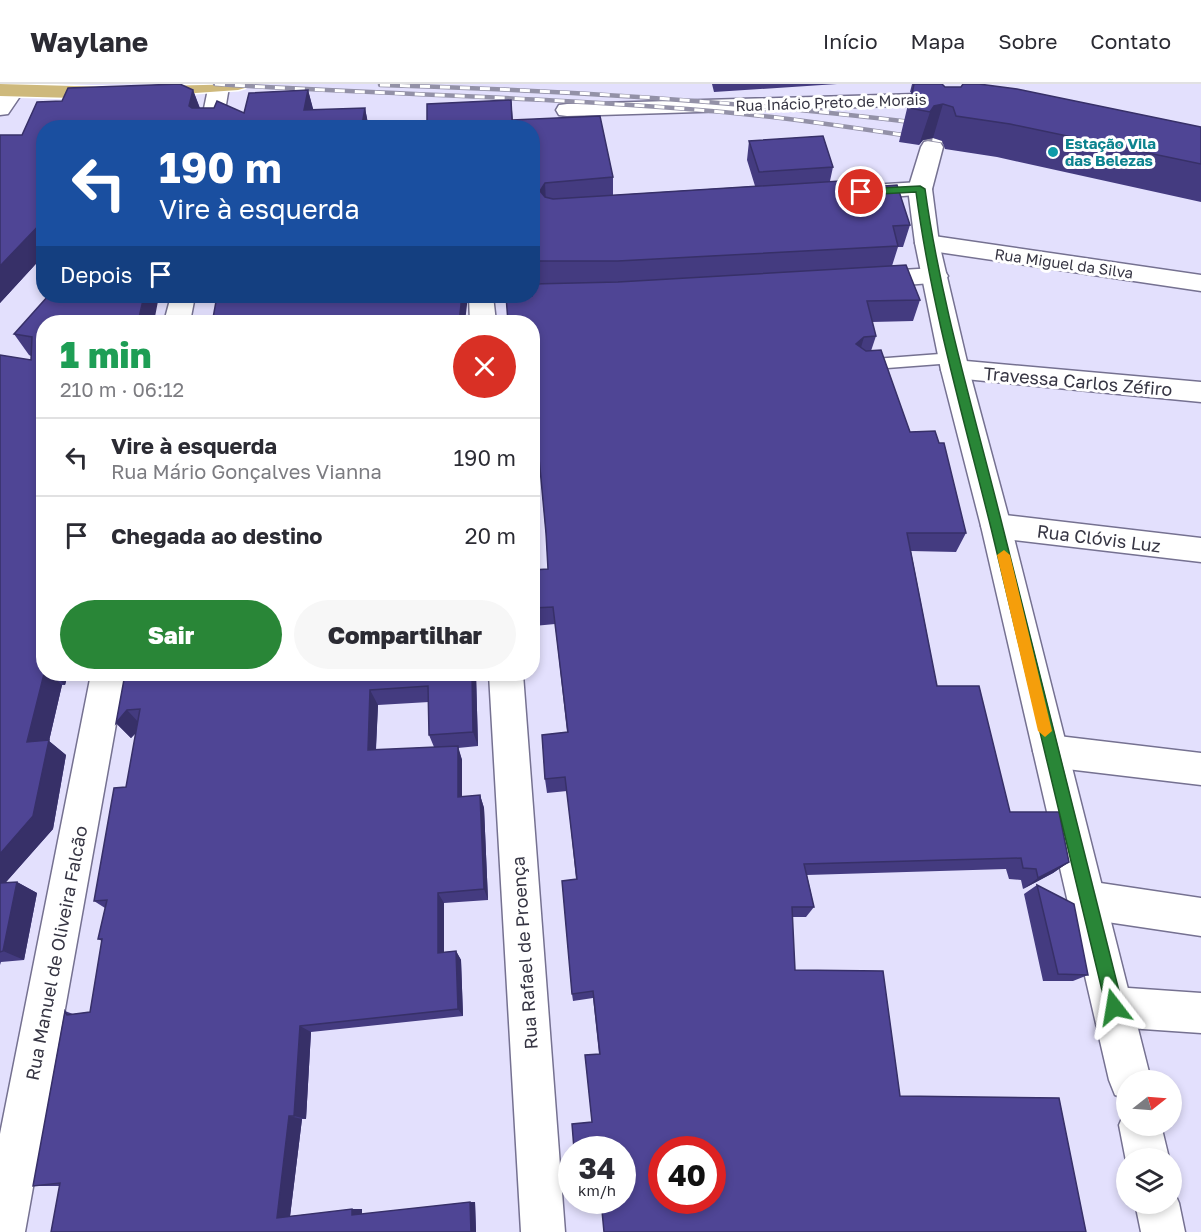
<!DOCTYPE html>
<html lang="pt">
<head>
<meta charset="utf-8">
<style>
	:root { --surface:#fff; --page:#f7f7f7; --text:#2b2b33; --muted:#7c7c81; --line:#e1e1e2; --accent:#298637 }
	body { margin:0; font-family:"Golos Text",sans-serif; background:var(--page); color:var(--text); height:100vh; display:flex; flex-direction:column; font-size:22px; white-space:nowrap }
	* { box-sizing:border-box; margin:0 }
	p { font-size:20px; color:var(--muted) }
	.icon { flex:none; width:33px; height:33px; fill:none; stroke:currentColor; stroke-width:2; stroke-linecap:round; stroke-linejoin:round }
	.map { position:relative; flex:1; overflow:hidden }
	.details { position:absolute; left:36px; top:231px; width:504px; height:366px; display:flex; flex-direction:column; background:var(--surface); border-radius:24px; box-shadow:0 3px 9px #0003 }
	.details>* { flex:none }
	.hud { position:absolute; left:36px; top:36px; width:504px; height:183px; border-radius:24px; box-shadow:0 3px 9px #0003; background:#1a4fa0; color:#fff; overflow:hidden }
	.needle { width:39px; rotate:73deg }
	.tools { position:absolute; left:1116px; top:986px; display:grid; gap:12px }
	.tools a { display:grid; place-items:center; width:66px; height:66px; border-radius:50%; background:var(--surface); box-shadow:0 3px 9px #0003; font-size:30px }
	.speed { position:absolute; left:558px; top:1052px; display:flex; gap:12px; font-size:30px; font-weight:700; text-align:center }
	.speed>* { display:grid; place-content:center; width:78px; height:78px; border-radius:50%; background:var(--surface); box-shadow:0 3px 9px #0003; line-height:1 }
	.speed small { font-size:15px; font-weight:400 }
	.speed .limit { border:9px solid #d22; background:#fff; color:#111 }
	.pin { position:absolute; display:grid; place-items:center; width:51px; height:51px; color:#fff; margin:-26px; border:3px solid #fff; border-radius:50%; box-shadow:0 2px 6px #0007 }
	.me { position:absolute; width:66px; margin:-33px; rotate:346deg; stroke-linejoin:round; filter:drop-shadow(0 0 4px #0008) }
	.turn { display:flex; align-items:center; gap:21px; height:126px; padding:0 24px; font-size:27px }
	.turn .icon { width:78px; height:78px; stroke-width:2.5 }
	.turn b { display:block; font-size:42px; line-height:51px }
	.then { display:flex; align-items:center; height:57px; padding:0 24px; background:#0003; gap:12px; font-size:22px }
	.round { display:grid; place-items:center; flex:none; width:63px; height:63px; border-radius:32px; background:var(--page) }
	.headline { display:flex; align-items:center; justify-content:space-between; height:102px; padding:0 24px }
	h1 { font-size:36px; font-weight:800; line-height:45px; color:#1e9e55 }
	.button { display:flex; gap:12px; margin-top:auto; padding:12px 24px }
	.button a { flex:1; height:69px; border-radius:36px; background:var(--accent); color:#fff; font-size:24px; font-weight:800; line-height:69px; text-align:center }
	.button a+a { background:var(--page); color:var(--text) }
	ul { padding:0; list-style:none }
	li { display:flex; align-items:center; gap:18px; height:78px; padding:0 24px; border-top:2px solid var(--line) }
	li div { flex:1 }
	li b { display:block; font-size:22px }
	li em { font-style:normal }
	header { display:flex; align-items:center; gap:36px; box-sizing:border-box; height:84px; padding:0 30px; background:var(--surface); border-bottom:2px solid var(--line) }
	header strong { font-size:28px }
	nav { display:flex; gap:33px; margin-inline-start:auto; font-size:21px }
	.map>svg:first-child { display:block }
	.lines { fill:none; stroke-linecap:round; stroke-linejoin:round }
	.service-casing { stroke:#757191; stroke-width:3 }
	.minor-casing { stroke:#757191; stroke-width:3 }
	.tertiary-casing { stroke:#757191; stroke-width:3 }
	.primary-casing { stroke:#fff; stroke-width:3 }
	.service { fill:#fff; fill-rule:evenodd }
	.minor { fill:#fff; fill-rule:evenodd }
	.tertiary { fill:#fff; fill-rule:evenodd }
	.primary { fill:#ceb97c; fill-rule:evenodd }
	.rail-casing { stroke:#9391a7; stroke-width:4.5 }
	.rail { stroke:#fff; stroke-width:3; stroke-dasharray:10; stroke-linecap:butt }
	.wall { fill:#443b80; fill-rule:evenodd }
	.shaded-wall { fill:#373068 }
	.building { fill:#4f4595; stroke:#373068; stroke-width:1.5; fill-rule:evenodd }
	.route { fill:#298637; stroke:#1b5724; stroke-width:1.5 }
	.slow { fill:#f59e0b }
	.culture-dot { fill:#0f9aa8; stroke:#fff; stroke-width:2 }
	.labels { text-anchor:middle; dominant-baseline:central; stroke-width:6; stroke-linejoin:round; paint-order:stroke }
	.far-street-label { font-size:15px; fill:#363543; stroke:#fff }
	.far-culture-label { font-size:15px; font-weight:bold; fill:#0d838f; stroke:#fff; text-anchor:start }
	.street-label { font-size:18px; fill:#363543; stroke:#fff }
</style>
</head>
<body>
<header>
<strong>Waylane</strong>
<nav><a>Início</a><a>Mapa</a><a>Sobre</a><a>Contato</a></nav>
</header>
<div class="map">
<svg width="1201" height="1148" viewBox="0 0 1201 1148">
	<rect width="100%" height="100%" fill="#e3e0fd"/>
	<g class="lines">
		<defs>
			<path id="service" d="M953,269L960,274L953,279L861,286L854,281L861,276Z"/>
			<path id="minor" d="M209,0H227L229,3L222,44H200Z
				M12,2L20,3L23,8L8,30L0,31V10L4,3Z
				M952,9L960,10L963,15L960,20L567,32L559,31L556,26L559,21L567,20Z
				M920,98L928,100L932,105L928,110L853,116L845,114L841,109L845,104L853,102Z
				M927,151L1201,191V207L918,165L915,159L918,153Z
				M935,184L944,186L948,192L944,198L867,204L858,202L854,196L858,190L867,188Z
				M171,212H195L190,238H164Z
				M469,212H493L496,238H470Z
				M955,276L1201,298V318L945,293L941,286L945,279Z
				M996,430L1201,454V478L996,454L985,450L981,442L985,434Z
				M91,590H125L25,1148H0V1050Z
				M489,590H523L565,1148H521Z
				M1050,651L1201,669V701L1050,683L1038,678L1033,667L1038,656Z
				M1087,797L1201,814V852L1087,835L1074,829L1068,816L1074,803Z
				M1114,903L1201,909V949L1114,943L1100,937L1094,923L1100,909Z"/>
			<path id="tertiary" d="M932,56L940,58L943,63L932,105L939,159L969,286L1011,442L1151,996H1126V1015L1115,1011L1109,996L981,442L941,286L915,159L908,105L921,63L924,58Z
				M1126,1025V1041H1161L1169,1074H1126V1077L1119,1041Z
				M1172,1103L1179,1119L1185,1148H1141L1135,1119H1172Z"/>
			<path id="primary" d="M0,0L111,3L249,0L245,4L238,6L111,15L0,12Z"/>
		</defs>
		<use href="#service" class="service-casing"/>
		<use href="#minor" class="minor-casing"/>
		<use href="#tertiary" class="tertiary-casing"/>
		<use href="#primary" class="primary-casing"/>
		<use href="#service" class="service"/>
		<use href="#minor" class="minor"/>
		<use href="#tertiary" class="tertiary"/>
		<use href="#primary" class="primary"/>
		<defs>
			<path id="rail" d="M215,0C400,12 587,13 772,33C833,40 895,50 956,59
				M380,1C560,6 740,17 919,39"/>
		</defs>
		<use href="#rail" class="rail-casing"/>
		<use href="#rail" class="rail"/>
	</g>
	<path class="wall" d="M180,0L193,6L200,24H214L217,17L244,29L249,9L308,6L313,26L365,24L368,41L427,38V20L511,16L513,36L600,32L613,93V111L755,102L747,76L749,57L823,52L833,83L830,97H840L842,105L897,101L910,141L903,163H898L892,182L906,181L920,216L913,237L872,238L876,252L871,267L881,266L910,348L935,347L939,359H944L966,449L956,468L911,467L937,602H979L1010,728H1059L1069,778L1053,789L1023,805L1021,796L1009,795L1006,785L807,791L814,823L806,833H792L795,886L883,887L900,1012L1059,1014L1086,1148H604L601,1116H622V1065H574L572,1040L592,1038L585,971L599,970L593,914L573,917L572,910L562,797L576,795L567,707L547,709L545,695L542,651L567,648L555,540L534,542L532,529V486L548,485L546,452L539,372L532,373V238H508L506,212H532V200L575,199H532V44H44V171L0,219V51H22L37,18L62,17L68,4ZM662,1065H712V1116H662Z
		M712,0H837L714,8Z
		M912,0H942L945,3L1201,43V118L997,73L945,65L942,57L933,54L923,56L919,61L899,58L911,8H910Z
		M44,238V590H68L65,601H62L49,657L66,671L53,745L5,799L17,798L37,809L24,876L1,878L0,881V271L31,276V272L29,271L14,250Z
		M125,590H476L478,662L458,664L462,676V713L480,711L484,724L488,816L444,819V868L456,867L461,876L463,932L311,948L306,1035H302L290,1132L362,1125V1130L475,1118L476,1148H51L60,1102H33L65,927L73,930L90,928L102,857L98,855L105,824L94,817L126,703L136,649L131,654L116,639ZM429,618V651L434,663L376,666L378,621Z
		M1037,801L1088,891L1073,897H1043L1024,810Z"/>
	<path class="shaded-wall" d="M193,6L201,28L198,44L189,22Z
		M308,6L314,28L304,26Z
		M943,20L933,54L923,56L919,61L930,28L934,22Z
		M365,24L369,44L362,41Z
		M545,99L546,121L540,107Z
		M44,136V171L0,219V182Z
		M144,212H159L154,238H138Z
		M462,212H468L465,238H459Z
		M864,253L858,274L856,260Z
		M44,590H50L62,601L49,657L66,671L53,745L0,805V770Z
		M53,590H68L65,601Z
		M472,590H476L478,662L473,648Z
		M370,606L378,621L375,680L368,666Z
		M127,626L142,642L131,654L116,639Z
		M458,662L462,676V726L458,713Z
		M480,711L484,724L488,816L484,805Z
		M1069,778L1053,789L1023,805L1038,794Z
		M17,798L37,809L24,876L3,867Z
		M438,809L444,819V877L438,869Z
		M456,867L461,876L463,932L458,925Z
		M300,942L311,948L306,1035L294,1032Z
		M289,1032L302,1035L290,1133L277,1134Z
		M470,1118H475L476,1148H471Z
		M352,1125H362V1130L352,1131Z"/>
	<path class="building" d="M180,0L193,6L189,22L192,24H214L217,17L244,29L249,9L308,6L304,26L365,24L362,41L427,38V20L511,16L512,36L600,32L613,93L545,99L540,107L545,113L553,115L840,97L842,105L897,101L910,141L893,142L898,162L618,177H532V44H44V136L0,182V51H22L37,18L62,17L68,4Z
		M914,0H942L945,3H961L963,0H979L1017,5L1201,43V80L1010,40L956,32L953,23L943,20L934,22L930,28L909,24Z
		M823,52L833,83L759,88L749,57Z
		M906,181L920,216L867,217L876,252L864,253L856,260L866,267L881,266L910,348L935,347L939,359H944L966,449H907L937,602H979L1010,728H1059L1069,778L1038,794L1036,785L1023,784L1021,774L804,780L814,823H792L795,886L883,887L900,1012L1059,1014L1086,1148H604L601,1116H622V1065H574L572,1040L592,1038L585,971L600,970L593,907L572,910L562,797L577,795L565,693L545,695L542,651L568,648L553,523L532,524V486L548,485L546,449L537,352H532V238H508L506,212H532V200L618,198ZM662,1065H712V1116H662Z
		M48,212H144L138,238H44V590L27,658L49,656L33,732L0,770V271L31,276L32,253L14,250Z
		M217,212H462L459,238H188L189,236L213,234Z
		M125,590H472L473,648L429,651L428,602L370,606L368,666L458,662V713L480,711L484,805L438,809V869L456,867L458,925L300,942L294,1032H289L277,1134L352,1125V1131L470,1118L471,1148H51L60,1099L33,1102L65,927L67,931L90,928L102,855H98L107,816L94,817L114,704L126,703L140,625L127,626L116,639Z
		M17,798L3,867L0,868V799Z
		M1037,801L1074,820L1088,891L1058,890Z"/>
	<path class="route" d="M920,102L925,105C941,221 975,331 1003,444C1044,604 1083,764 1123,923L1120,929L1114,932L1108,929L1106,923C1067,763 1030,603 991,444C963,332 931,222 916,108L861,111L856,108L861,105Z"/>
	<path class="slow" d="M1004,466L1010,471L1052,647L1045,653L1038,647L997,471Z"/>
	<circle class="culture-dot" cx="1053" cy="68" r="6"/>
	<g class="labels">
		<g class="far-street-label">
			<text transform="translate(831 18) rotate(-2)">Rua Inácio Preto de Morais</text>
			<text transform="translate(1064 179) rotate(8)">Rua Miguel da Silva</text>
		</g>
		<g class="far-culture-label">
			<text x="1065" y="59">Estação Vila<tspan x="1065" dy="17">das Belezas</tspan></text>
		</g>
		<g class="street-label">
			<text transform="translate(1078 297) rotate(5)">Travessa Carlos Zéfiro</text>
			<text transform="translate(1099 454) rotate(7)">Rua Clóvis Luz</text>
			<text transform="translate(56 869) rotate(-79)">Rua Manuel de Oliveira Falcão</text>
			<text transform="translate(524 869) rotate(-94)">Rua Rafael de Proença</text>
		</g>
	</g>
</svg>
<div class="tools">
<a><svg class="needle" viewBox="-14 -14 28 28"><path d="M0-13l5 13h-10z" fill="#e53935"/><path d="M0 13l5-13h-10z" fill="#7c7c81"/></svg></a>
<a><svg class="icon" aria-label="layers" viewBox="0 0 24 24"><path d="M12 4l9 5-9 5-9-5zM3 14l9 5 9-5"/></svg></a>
</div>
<div class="speed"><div>34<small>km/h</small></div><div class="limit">40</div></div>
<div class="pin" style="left:861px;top:108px;background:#d93025"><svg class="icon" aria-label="arrive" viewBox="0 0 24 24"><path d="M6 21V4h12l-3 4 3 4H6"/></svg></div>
<svg class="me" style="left:1114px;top:923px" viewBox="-20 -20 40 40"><path d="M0-17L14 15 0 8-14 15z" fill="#298637" stroke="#fff" stroke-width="4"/></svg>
<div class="hud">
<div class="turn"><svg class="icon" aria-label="left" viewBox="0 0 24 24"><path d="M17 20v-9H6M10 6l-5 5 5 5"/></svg><div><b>190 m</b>Vire à esquerda</div></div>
<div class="then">Depois<svg class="icon" aria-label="arrive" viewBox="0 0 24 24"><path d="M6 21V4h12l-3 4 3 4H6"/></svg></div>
</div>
<section class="details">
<div class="headline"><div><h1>1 min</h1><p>210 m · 06:12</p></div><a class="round" style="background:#d93025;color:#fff"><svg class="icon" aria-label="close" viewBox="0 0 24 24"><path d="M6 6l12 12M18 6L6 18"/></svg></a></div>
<ul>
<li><svg class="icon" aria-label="left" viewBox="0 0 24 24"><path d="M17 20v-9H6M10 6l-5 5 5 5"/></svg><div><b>Vire à esquerda</b><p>Rua Mário Gonçalves Vianna</p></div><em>190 m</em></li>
<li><svg class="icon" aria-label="arrive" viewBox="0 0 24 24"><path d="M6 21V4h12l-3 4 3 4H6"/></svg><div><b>Chegada ao destino</b></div><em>20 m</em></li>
</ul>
<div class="button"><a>Sair</a><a>Compartilhar</a></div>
</section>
</div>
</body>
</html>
